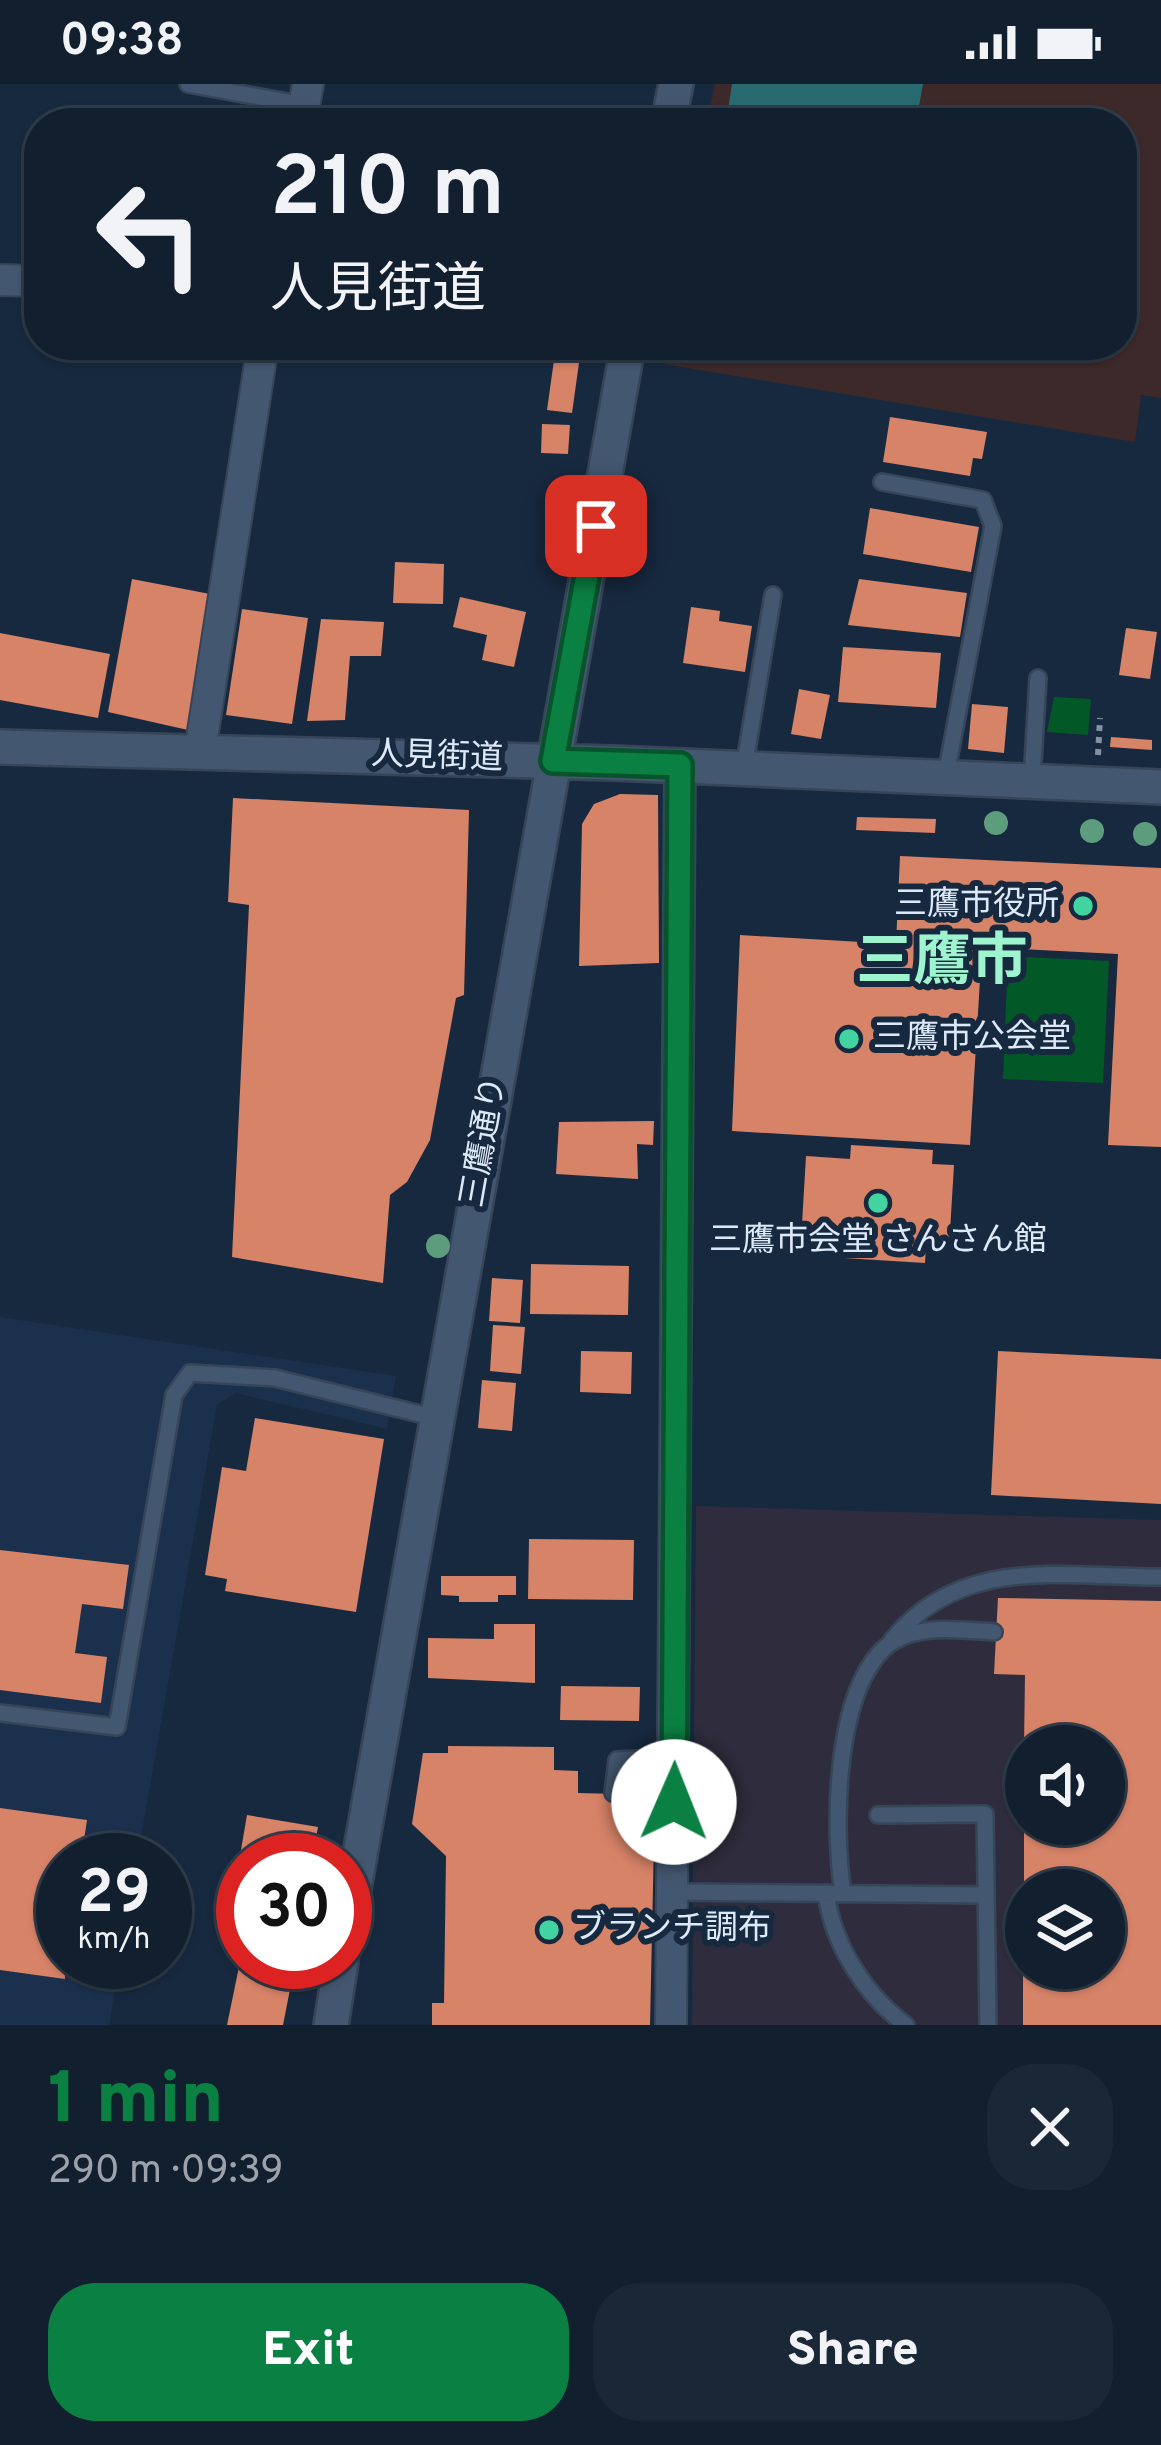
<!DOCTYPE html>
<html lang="en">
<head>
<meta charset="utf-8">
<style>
	:root { --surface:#111f2f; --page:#1a2737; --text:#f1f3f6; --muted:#9ca2aa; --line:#303d4b; --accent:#0b8043 }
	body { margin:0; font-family:Overpass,"Noto Sans JP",sans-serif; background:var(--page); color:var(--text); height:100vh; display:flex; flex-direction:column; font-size:45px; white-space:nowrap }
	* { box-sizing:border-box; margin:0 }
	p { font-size:39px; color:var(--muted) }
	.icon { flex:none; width:66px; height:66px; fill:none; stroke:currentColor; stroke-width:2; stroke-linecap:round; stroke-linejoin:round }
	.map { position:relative; height:1941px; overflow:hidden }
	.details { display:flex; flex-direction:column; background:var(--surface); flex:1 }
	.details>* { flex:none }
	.top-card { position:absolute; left:24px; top:24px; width:1113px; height:252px; border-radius:48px; box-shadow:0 3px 9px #0004,0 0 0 3px var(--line); background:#111f2f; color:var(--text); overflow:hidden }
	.tools { position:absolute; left:1005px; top:1641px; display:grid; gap:24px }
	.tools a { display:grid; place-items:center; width:120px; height:120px; border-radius:50%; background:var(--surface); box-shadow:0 3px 9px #0004,0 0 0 3px var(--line); font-size:60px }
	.speed { position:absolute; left:36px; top:1749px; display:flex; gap:24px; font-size:60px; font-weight:700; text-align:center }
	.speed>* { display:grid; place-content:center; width:156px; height:156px; border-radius:50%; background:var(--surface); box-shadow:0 3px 9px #0004,0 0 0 3px var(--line); line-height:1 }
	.speed small { font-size:30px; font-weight:400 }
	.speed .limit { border:18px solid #d22; background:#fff; color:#111 }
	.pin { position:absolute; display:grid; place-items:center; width:102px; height:102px; color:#fff; margin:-51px; border-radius:24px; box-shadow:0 6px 18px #0006 }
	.me { position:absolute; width:132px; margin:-66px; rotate:1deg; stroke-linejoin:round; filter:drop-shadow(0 0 9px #0008) }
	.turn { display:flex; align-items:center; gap:42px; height:252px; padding:0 48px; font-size:54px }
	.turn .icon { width:156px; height:156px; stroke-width:2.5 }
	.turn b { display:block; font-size:84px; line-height:102px }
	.round { display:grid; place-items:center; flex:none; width:126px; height:126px; border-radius:48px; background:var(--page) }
	.overview { display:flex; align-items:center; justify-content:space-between; height:204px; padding:0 48px }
	h1 { font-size:72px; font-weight:800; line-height:90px; color:var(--accent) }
	.cta { display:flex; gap:24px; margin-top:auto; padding:24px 48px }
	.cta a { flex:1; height:138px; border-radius:48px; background:var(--accent); color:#fff; font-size:48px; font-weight:800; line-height:138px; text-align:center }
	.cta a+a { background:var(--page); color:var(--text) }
	.status { display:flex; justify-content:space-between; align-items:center; height:84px; padding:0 60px; background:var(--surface); direction:ltr }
	.status svg { height:33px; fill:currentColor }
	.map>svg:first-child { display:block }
	.built { fill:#1a304c }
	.industrial { fill:#2f2d3d; fill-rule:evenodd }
	.education { fill:#3d2929 }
	.green { fill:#025927 }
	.water { fill:#286a70 }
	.building { fill:#d78368 }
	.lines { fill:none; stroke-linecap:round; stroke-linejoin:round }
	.service-casing { stroke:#374558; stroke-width:20 }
	.minor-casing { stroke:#374558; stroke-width:34 }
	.secondary-casing { stroke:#374558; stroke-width:38 }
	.path { stroke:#8391a3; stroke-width:6; stroke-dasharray:6 6; stroke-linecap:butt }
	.service { stroke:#435770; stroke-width:15 }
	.minor { stroke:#435770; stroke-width:30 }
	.secondary { stroke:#435770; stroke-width:33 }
	.tree { fill:#5d9c7c }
	.route-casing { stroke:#07532c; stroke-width:30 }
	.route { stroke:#0b8043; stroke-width:21 }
	.poi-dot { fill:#42d4a0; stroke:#17293f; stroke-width:4.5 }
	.labels { text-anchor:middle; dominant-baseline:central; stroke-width:12; stroke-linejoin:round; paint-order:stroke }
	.street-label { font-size:33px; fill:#dde9f8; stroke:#17293f }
	.poi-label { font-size:33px; fill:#dde9f8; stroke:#17293f; text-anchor:start }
	.town-label { font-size:57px; font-weight:bold; fill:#9df4ce; stroke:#17293f }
</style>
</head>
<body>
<div class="status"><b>09:38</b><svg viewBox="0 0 49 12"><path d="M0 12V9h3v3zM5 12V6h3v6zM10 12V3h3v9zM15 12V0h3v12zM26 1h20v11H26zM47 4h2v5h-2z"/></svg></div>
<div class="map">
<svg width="1161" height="1941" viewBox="0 0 1161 1941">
	<rect width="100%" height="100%" fill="#17293f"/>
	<path class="built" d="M0,1233L396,1292L387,1345L236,1309L217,1321L137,1776H63V1878H120L109,1941H0Z"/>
	<path class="industrial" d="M696,1422L1161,1436V1941H692ZM1026,1662H1104V1740H1026ZM1026,1806H1104V1884H1026Z"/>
	<path class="education" d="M715,0H1161V314L1141,311L1135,358L663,280L666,261H1122V39H707Z"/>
	<path class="green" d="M1054,613L1091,615L1088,651L1047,648Z
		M1008,872L1109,877L1103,999L1003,995Z"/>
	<path class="water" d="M732,0H923L916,39H726Z"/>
	<path class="building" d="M552,261H586V266L552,265Z
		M554,276L579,279L572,329L547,326Z
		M890,333L987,348L982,375L973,374L970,392L883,378Z
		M542,340L570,341L568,370L541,369Z
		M870,424L979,443L971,488L863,470Z
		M395,478L444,480L443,520L393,519Z
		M132,495L210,510L188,646L108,628Z
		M859,495L967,509L960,553L848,541Z
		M460,513L526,528L514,583L482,576L487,551L453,543Z
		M691,523L720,527L719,537L752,542L745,588L683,579Z
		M242,525L308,534L292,640L226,631Z
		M321,535L384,538L381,572H350L345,636L307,637Z
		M1126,544L1157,548L1150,595L1119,591Z
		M0,549L110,570L98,634L0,616Z
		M843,563L941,569L936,624L838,618Z
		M799,605L830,611L821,655L791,650Z
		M972,620L1008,623L1004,669L968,665Z
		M1111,653L1152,656V666L1110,663Z
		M620,710L658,711L659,879L579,882L582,740L594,720Z
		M233,714L469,726L464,911L456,914L430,1056L407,1098L390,1111L383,1199L232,1173L249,821L228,818Z
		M857,733L936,735L935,749L856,746Z
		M900,772L1161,784V1063L1108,1061L1118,870L982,863L970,1061L732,1047L740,851L896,860Z
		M654,1037L653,1061L637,1060L638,1095L556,1090L559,1038Z
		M851,1061L933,1066L932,1080L954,1081L949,1164L926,1162L925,1179L844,1174V1159L801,1157L806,1072L850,1075Z
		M531,1180L629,1182L628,1231L530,1230Z
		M492,1194L523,1196L520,1239L489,1237Z
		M493,1241L525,1243L521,1290L490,1287Z
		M581,1267L632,1268L631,1310L580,1308Z
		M998,1267L1161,1275V1420L991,1411Z
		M482,1296L516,1299L512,1347L478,1344Z
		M255,1334L384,1355L356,1528L225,1507L227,1495L205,1491L222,1383L246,1387Z
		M529,1455L634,1456L633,1516L528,1515Z
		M0,1466L129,1481L123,1525L82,1520L75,1569L107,1573L101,1619L0,1606Z
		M441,1492H516V1511H498V1518H459V1512L441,1511Z
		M998,1514L1161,1517V1941H1023V1884H1104V1806H1024V1740H1104V1662H1024L1025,1591L994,1590Z
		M494,1540H535V1599L428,1594V1554L494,1555Z
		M561,1602L640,1603L639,1637L560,1636Z
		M448,1662L554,1663V1686L578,1687V1709L655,1711L650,1941H432V1919H444L446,1772L412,1740L423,1669H448Z
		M0,1724L87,1736L81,1776H63L65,1895L0,1886Z
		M247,1731L318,1743L312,1776H243V1856L226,1853Z
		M240,1878L295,1880L283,1941H227Z"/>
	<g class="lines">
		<defs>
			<path id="service" d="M188,0L304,21
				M882,398L983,416L993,442L946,691
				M744,684L773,511
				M1032,696L1038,594
				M892,1556C960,1471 1062,1493 1161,1493
				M0,1629L117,1643L174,1311L190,1289L275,1294L436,1334
				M613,1709L617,1676L675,1673
				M878,1731L985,1730L988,1941
				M673,1808L985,1811
				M826,1809C833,1861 865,1911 906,1941
				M843,1809C833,1747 833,1595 894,1557C922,1540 963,1546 994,1548"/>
			<path id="minor" d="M301,39L308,0
				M0,196L39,197
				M200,667L263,261
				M671,1941L680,681"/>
			<path id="secondary" d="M668,39L676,0
				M0,663L614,679L1161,703
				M345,1855L628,261
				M331,1941L341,1878"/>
		</defs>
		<use href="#service" class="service-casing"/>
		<use href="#minor" class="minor-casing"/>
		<use href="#secondary" class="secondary-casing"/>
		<path class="path" d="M1098,671L1100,634"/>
		<use href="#service" class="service"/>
		<use href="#minor" class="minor"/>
		<use href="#secondary" class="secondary"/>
	</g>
	<g class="tree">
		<circle cx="996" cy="739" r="12"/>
		<circle cx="1092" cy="747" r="12"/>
		<circle cx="1145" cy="750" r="12"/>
		<circle cx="438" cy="1162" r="12"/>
	</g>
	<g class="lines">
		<defs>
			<path id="route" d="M596,442L553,677L680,681L674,1718"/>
		</defs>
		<use href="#route" class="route-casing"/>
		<use href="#route" class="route"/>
	</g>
	<g class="poi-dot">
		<circle cx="1083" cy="822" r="12"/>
		<circle cx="849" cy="955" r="12"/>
		<circle cx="878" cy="1119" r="12"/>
		<circle cx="549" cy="1846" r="12"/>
	</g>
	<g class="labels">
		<g class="street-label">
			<text transform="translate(437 674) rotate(2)">人見街道</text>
			<text transform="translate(485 1058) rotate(-80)">三鷹通り</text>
		</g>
		<g class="poi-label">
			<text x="1059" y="822" text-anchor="end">三鷹市役所</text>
			<text x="873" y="955">三鷹市公会堂</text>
			<text x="878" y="1158" text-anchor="middle">三鷹市会堂 さんさん館</text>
			<text x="573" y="1846">ブランチ調布</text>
		</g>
		<g class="town-label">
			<text x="942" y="881">三鷹市</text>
		</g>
	</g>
</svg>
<div class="tools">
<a><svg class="icon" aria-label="sound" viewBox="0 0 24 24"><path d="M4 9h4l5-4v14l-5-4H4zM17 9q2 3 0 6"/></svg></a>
<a><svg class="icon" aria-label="layers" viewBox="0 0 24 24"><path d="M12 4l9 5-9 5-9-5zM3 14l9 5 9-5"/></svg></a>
</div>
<div class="speed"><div>29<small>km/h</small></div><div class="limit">30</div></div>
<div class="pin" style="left:596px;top:442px;background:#d93025"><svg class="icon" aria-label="arrive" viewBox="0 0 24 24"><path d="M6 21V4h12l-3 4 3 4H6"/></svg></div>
<svg class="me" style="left:674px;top:1718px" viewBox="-20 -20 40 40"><circle r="19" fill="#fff"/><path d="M0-13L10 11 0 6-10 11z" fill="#0b8043"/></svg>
<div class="top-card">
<div class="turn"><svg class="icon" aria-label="left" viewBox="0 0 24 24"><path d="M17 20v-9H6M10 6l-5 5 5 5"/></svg><div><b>210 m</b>人見街道</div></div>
</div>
</div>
<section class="details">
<div class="overview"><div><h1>1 min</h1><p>290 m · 09:39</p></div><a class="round"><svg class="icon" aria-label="close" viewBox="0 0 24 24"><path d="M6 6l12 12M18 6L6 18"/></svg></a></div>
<div class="cta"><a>Exit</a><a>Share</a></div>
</section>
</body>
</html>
